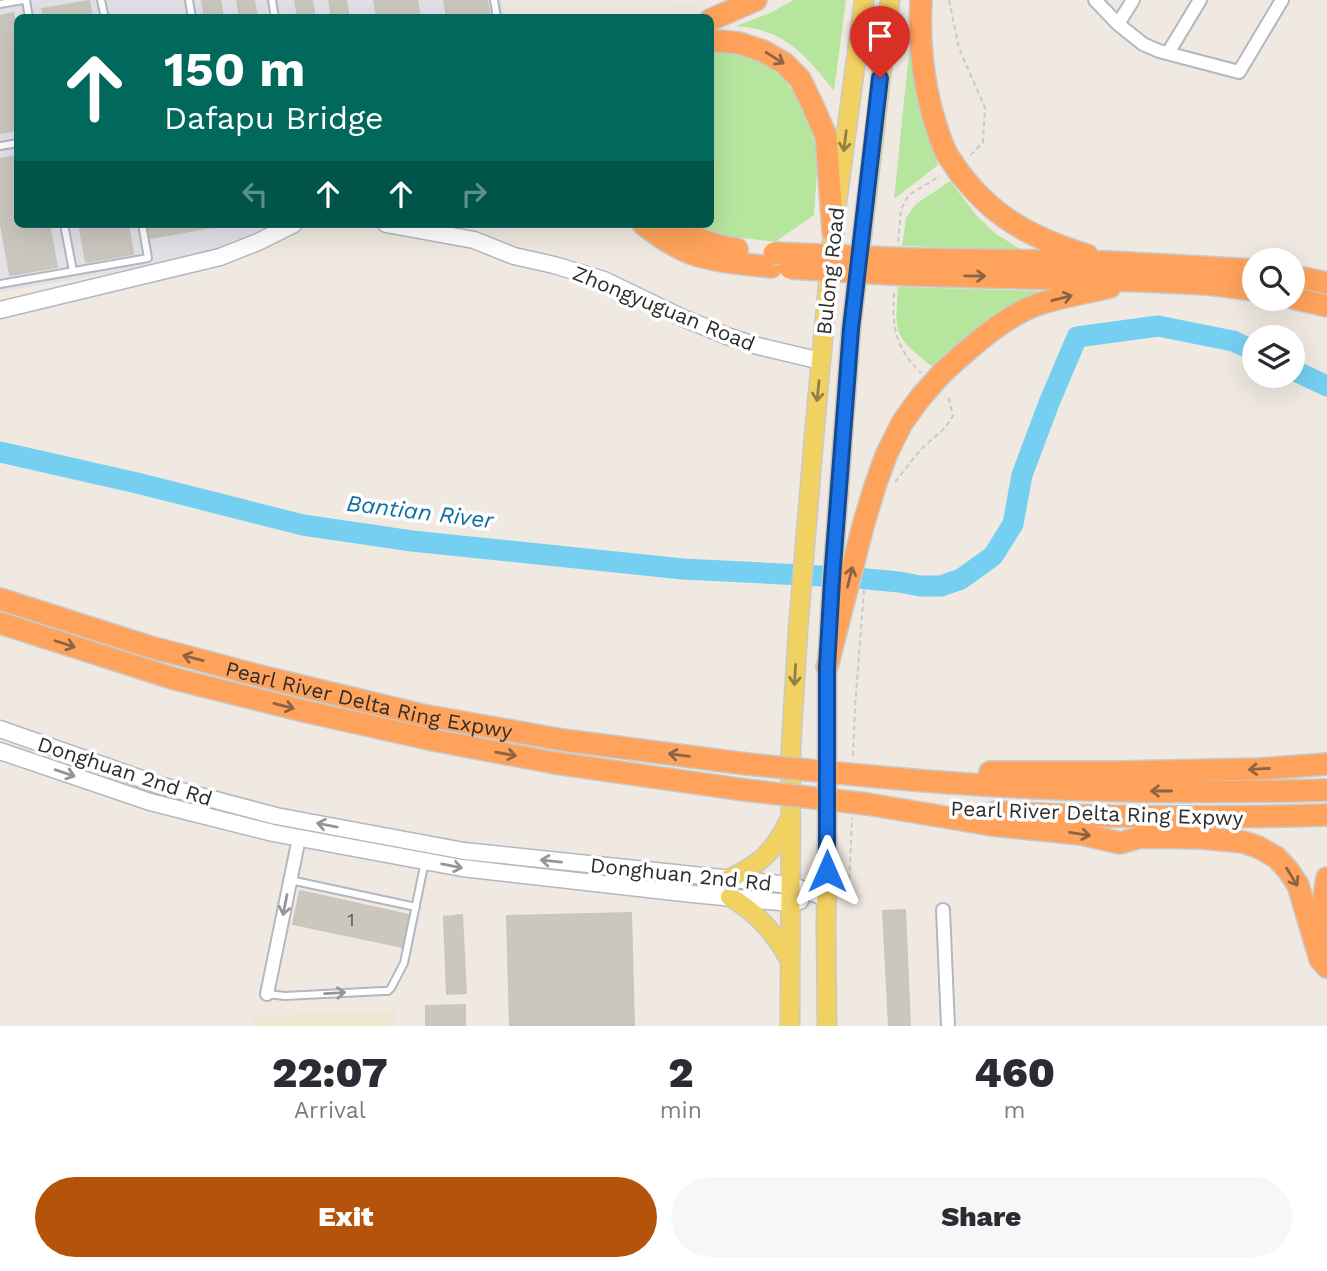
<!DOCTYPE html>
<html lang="en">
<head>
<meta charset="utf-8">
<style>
	:root { --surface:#fff; --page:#f7f7f7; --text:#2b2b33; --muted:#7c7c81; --accent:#b45309 }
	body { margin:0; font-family:"Work Sans",sans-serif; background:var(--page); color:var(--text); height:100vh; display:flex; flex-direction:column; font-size:26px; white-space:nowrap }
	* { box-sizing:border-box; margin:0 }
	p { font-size:23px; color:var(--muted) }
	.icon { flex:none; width:38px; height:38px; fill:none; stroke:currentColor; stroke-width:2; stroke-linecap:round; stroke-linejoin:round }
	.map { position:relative; height:1026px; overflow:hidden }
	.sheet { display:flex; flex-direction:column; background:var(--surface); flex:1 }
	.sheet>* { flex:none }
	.banner { position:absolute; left:14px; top:14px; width:700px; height:214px; border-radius:10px; box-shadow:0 7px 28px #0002; background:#00695c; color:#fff; overflow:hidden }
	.fabs { position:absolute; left:1242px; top:248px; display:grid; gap:14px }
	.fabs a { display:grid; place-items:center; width:63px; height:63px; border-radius:50%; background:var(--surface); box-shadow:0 7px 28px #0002; font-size:35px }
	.pin { position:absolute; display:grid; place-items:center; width:60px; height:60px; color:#fff; margin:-72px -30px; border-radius:50% 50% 50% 0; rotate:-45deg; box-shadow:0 0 7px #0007 }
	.pin .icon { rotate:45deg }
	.me { position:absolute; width:77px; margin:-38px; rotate:0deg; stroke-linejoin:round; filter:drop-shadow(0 0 5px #0008) }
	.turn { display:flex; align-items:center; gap:24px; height:147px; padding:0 35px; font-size:32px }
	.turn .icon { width:91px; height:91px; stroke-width:2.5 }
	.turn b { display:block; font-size:49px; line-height:60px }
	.lanes { display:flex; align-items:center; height:66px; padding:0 35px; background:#0003; justify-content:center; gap:35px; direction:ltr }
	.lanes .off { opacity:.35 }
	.eta { display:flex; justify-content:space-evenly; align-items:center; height:119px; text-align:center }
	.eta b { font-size:42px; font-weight:800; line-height:49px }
	.cta { display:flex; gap:14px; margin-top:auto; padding:14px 35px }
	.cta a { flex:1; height:80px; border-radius:42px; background:var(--accent); color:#fff; font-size:28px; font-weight:800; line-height:80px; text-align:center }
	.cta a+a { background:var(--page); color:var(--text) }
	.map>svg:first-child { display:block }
	.industrial { fill:#e3e1e8 }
	.education { fill:#f0e6d1 }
	.green { fill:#b6e59e }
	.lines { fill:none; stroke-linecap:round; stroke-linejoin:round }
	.river { stroke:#75cff0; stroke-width:21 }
	.building { fill:#cbc7bf; stroke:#cbc5ba; stroke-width:2 }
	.lane-casing { stroke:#b4b7c1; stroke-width:10 }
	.street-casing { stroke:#b4b7c1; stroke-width:16 }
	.secondary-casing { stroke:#b4b7c1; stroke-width:19 }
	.primary-casing { stroke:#c9c9c9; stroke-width:21 }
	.highway-casing { stroke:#c9c9c9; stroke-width:24 }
	.path { stroke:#c9c9c9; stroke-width:2; stroke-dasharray:5 3.5; stroke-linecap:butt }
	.lane { stroke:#fff; stroke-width:6 }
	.street { stroke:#fff; stroke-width:12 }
	.secondary { stroke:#fff; stroke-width:16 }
	.primary { stroke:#f2d163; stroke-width:18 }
	.highway { stroke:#ffa35c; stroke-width:21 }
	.highway-bridge-casing { stroke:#c9c9c9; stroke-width:24; stroke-linecap:butt }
	.highway-bridge { stroke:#ffa35c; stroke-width:21 }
	.oneway { stroke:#8c6343 }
	.oneway2 { stroke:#908048 }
	.oneway3 { stroke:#969696 }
	.route-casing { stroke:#114b97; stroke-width:18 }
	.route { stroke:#1a73e8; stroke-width:12 }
	.labels { text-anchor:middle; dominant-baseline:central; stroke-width:7; stroke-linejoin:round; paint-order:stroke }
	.number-label { font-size:18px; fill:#555452 }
	.street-label { font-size:21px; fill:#2e2e2e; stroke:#fff }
	.water-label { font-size:23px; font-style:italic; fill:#0d6fa3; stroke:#fff }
</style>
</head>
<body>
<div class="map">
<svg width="1327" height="1026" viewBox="0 0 1327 1026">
	<rect width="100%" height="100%" fill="#efe9e1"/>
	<path class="industrial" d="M0,0H501L504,17L18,18V224H274L215,255L0,292Z"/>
	<path class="education" d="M395,1010L393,1026H254V1016Z"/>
	<path class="green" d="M794,0H846L834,91C806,55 784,29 736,26L770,13Z
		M911,33L916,90L925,130L938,165L894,199Z
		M713,51C765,58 786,69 807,119C812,133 817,146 817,161C817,179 815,197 814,215L775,242L728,236L693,224H710V52Z
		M950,181L977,216L996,234L1022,250L902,246L906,218L916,204Z
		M898,287L1044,291L1014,305L985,323L931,366C893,335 895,335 898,287Z"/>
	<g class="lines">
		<path class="river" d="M1293,370L1327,386
			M0,452L137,483L303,525L412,541L683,569L841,577
			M856,578L899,582L920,586H941L961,579L993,556L1013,524L1022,475L1049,403L1077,337L1158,326L1233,341L1255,351"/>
	</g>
	<path class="building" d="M202,0H220L223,18H205Z
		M237,0H254L257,18H240Z
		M295,0H312L315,18H298Z
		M329,0H346L349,18H332Z
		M374,0H417L420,18H377Z
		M444,0H487L490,18H447Z
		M89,1L92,18H44L42,9Z
		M13,13L18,36V130L0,133V16Z
		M18,156V224H49L57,267L10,275L0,219V159Z
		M79,224H128L133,254L86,262Z
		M147,224H229L150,238Z
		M300,891L409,915L403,947L293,924Z
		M905,910L910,1026H889L883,911Z
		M631,913L634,1026H510L507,916Z
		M462,915L466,993L447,994L444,917Z
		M465,1005V1026H426V1006Z"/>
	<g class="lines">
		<defs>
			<path id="lane" d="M26,0L29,18
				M101,0L105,18
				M189,0L192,18
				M272,0L275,18
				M494,0L497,18
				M0,4L23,0
				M0,146L18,143
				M64,224L73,271
				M0,284L148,258L142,224
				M290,880L416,907
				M267,994L285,996L383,991H388L391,988L404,963L425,861"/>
			<path id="street" d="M1095,0L1118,24L1143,44L1159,51L1239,72L1282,0
				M1118,24L1133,0
				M1168,53L1200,0
				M943,910L948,1026
				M267,994L299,838"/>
			<path id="secondary" d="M386,224L474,240L514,256L554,265L604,280L683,318L727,336L754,345L821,361
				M0,310L220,257L258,242L294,224
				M0,729L159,785L276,816L464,851L790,885L827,898
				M0,751L150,802L273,833L462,868L692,894L790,903L800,901"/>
			<path id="primary" d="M728,879C759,865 773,853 788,822
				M730,897C757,913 774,932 789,959
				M790,1026L791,746L798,630L815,425L833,232L864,0
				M827,1026L826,927L827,844V667L832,581L851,329L890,0"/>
			<g id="highway">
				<path d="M921,0C918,53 926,105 946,153"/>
				<path d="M710,20L756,0"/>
				<path d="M710,40L739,43L763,51L784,63L800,79L813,106L826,136L833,232"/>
				<path d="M961,175C969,184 976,193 984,200C1012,228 1050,244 1087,255"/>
				<path d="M643,224C657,235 672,246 690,253C715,262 744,264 771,267"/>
				<path d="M670,224C691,236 713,246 737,249"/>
				<path d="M912,259L1109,262L1255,270"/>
				<path d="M907,275L1143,281L1208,284L1255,290"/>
				<path d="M1293,276L1327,283"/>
				<path d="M1293,298L1327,306"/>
				<path d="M943,372C970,348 1002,318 1036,305C1060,297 1085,293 1110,287"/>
				<path id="s1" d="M0,599L147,646L268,678L422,715L563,740L747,764"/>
				<path d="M0,623L175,679L308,712L438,741L555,763L745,790"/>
				<path d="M827,667L863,526L876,483L887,453L902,423L920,398"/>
				<path d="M990,772H1119L1259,769L1327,764"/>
				<path d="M869,776C1021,791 1174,794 1327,790"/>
				<path d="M867,804L992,825L1081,834L1120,843L1141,837L1202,838L1243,842L1258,847L1276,857L1288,870L1298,885L1320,959L1327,967"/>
				<path d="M995,812C1105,818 1216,818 1327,815"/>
				<path d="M1327,878C1324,895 1320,916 1327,932"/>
			</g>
		</defs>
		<use href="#lane" class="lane-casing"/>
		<use href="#street" class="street-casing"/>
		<use href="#secondary" class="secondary-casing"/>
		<use href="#primary" class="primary-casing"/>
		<use href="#highway" class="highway-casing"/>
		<path class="path" d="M949,0L959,48L985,108L983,142L968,158
			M898,242L901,209L909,195L940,176
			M894,293C892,328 895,347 921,373
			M895,482L921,449L945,428L953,416L949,399L945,396
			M853,756L855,707L864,590
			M842,891L849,888L852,818"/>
		<use href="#lane" class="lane"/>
		<use href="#street" class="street"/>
		<use href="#secondary" class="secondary"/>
		<use href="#primary" class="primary"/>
		<use href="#highway" class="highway"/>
		<defs>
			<path id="highway-bridge" d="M946,153L961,175
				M774,253L912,259
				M790,268L907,275
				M920,398L943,372
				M747,764L869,776
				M745,790L867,804"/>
		</defs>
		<use href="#highway-bridge" class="highway-bridge-casing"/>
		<use href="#highway-bridge" class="highway-bridge"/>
	</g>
	<defs><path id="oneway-shaft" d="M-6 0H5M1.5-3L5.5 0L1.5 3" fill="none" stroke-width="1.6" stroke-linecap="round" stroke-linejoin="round" transform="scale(1.75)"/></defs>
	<g class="oneway">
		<use href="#oneway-shaft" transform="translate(775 58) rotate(32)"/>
		<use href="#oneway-shaft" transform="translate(975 276) rotate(1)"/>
		<use href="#oneway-shaft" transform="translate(1062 298) rotate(-14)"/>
		<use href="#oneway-shaft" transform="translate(850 577) rotate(-76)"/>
		<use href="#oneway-shaft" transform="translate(65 644) rotate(18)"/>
		<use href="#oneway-shaft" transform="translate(193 658) rotate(-165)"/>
		<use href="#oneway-shaft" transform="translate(284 706) rotate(14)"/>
		<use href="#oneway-shaft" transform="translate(506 754) rotate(10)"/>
		<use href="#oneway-shaft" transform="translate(679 755) rotate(-173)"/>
		<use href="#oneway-shaft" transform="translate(1259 769) rotate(177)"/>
		<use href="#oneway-shaft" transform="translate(1161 791) rotate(-180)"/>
		<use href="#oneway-shaft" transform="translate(1080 834) rotate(9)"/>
		<use href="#oneway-shaft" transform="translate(1292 877) rotate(58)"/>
	</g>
	<g class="oneway2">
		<use href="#oneway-shaft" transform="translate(845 141) rotate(97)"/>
		<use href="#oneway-shaft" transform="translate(818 391) rotate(96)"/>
		<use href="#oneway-shaft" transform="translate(795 675) rotate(93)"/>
	</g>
	<g class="oneway3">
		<use href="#oneway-shaft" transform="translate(65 773) rotate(19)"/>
		<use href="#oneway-shaft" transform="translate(327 825) rotate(-169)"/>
		<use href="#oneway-shaft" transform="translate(551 861) rotate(-174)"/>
		<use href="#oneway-shaft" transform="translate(452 866) rotate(11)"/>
		<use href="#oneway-shaft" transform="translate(285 905) rotate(101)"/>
		<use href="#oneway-shaft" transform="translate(335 993) rotate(-3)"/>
	</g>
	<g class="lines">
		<defs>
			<path id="route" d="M827,871V667L832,580L851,329L880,78"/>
		</defs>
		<use href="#route" class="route-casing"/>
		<use href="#route" class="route"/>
	</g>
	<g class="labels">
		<g class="number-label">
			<text x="351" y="919">1</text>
		</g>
		<g class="street-label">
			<text transform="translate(830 271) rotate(-84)">Bulong Road</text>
			<text transform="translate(664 308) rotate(22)">Zhongyuguan Road</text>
			<text stroke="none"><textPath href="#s1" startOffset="383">Pearl River Delta Ring Expwy</textPath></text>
			<text transform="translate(125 771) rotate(18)">Donghuan 2nd Rd</text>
			<text transform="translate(1097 813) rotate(2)">Pearl River Delta Ring Expwy</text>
			<text transform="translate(681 874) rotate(6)">Donghuan 2nd Rd</text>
		</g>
		<g class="water-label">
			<text transform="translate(420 512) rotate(7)">Bantian River</text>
		</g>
	</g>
</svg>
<div class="fabs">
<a><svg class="icon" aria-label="search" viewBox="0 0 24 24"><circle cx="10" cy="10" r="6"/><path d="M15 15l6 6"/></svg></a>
<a><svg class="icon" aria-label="layers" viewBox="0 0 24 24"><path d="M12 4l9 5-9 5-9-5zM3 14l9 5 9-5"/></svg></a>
</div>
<div class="pin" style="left:880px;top:78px;background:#d93025"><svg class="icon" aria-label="arrive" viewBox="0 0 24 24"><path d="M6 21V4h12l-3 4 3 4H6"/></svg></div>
<svg class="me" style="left:827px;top:871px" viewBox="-20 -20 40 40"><path d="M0-17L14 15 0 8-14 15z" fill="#1a73e8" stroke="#fff" stroke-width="4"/></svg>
<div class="banner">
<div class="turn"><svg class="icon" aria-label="ahead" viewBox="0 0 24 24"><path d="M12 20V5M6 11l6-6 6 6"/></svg><div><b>150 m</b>Dafapu Bridge</div></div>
<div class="lanes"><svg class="icon off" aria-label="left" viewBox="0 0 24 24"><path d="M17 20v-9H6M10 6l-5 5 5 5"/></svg><svg class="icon" aria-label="ahead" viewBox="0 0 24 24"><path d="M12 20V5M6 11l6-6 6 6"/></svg><svg class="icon" aria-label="ahead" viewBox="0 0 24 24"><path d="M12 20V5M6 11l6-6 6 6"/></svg><svg class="icon off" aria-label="right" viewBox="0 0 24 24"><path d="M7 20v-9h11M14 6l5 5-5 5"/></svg></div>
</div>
</div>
<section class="sheet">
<div class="eta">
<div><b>22:07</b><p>Arrival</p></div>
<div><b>2</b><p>min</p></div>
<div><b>460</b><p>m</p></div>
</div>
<div class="cta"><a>Exit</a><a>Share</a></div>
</section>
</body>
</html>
